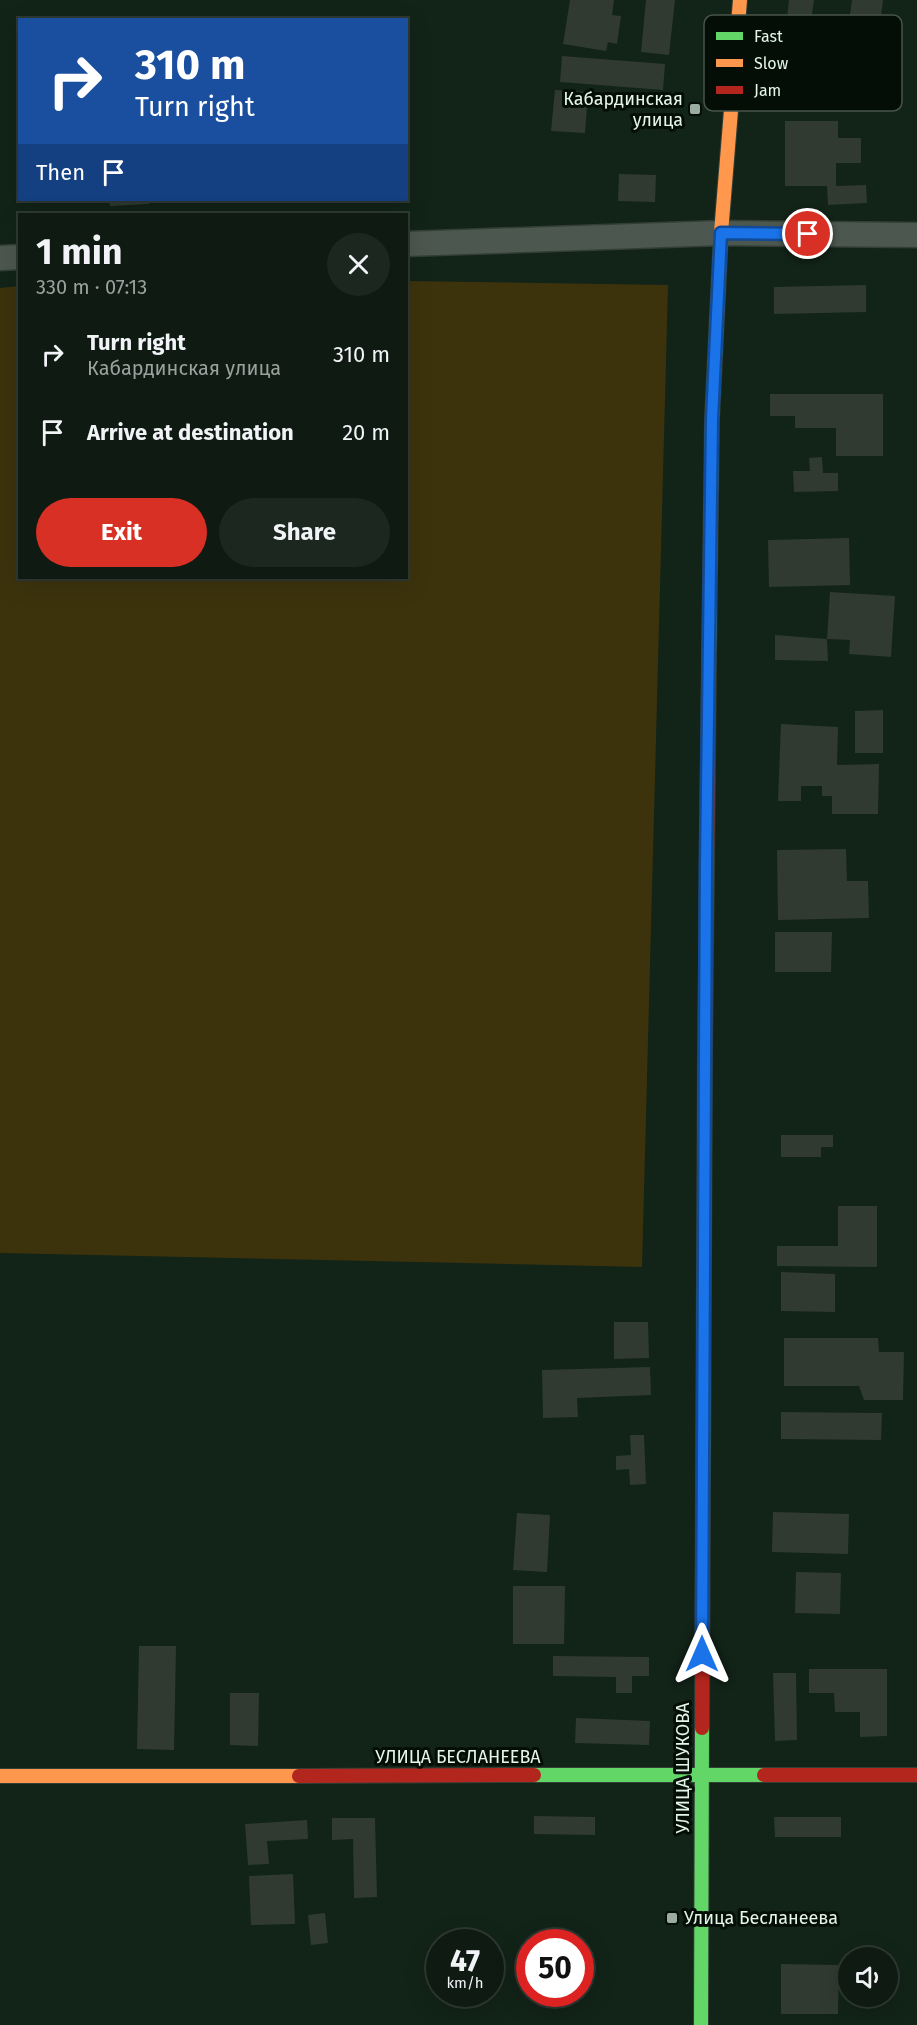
<!DOCTYPE html>
<html lang="en">
<head>
<meta charset="utf-8">
<style>
	:root { --surface:#0e1a12; --page:#1c2720; --text:#f1f3f6; --muted:#9ba19f; --line:#2e3832; --accent:#d93025 }
	body { margin:0; font-family:"Fira Sans",sans-serif; background:var(--page); color:var(--text); height:100vh; display:flex; flex-direction:column; font-size:22px; white-space:nowrap }
	* { box-sizing:border-box; margin:0 }
	p { font-size:20px; color:var(--muted) }
	.icon { flex:none; width:33px; height:33px; fill:none; stroke:currentColor; stroke-width:2; stroke-linecap:round; stroke-linejoin:round }
	.map { position:relative; flex:1; overflow:hidden }
	.drawer { position:absolute; left:18px; top:213px; width:390px; height:366px; display:flex; flex-direction:column; background:var(--surface); border-radius:0px; box-shadow:0 6px 24px #0002,0 0 0 2px var(--line) }
	.drawer>* { flex:none }
	.top-card { position:absolute; left:18px; top:18px; width:390px; height:183px; border-radius:0px; box-shadow:0 6px 24px #0002,0 0 0 2px var(--line); background:#1a4fa0; color:#fff; overflow:hidden }
	.controls { position:absolute; left:838px; top:1947px; display:grid; gap:12px }
	.controls a { display:grid; place-items:center; width:60px; height:60px; border-radius:50%; background:var(--surface); box-shadow:0 6px 24px #0002,0 0 0 2px var(--line); font-size:30px }
	.speed { position:absolute; left:426px; top:1929px; display:flex; gap:12px; font-size:30px; font-weight:700; text-align:center }
	.speed>* { display:grid; place-content:center; width:78px; height:78px; border-radius:50%; background:var(--surface); box-shadow:0 6px 24px #0002,0 0 0 2px var(--line); line-height:1 }
	.speed small { font-size:15px; font-weight:400 }
	.speed .limit { border:9px solid #d22; background:#fff; color:#111 }
	.pin { position:absolute; display:grid; place-items:center; width:51px; height:51px; color:#fff; margin:-26px; border:3px solid #fff; border-radius:50%; box-shadow:0 2px 6px #0007 }
	.me { position:absolute; width:66px; margin:-33px; rotate:0deg; stroke-linejoin:round; filter:drop-shadow(0 0 4px #0008) }
	.turn { display:flex; align-items:center; gap:21px; height:126px; padding:0 18px; font-size:27px }
	.turn .icon { width:78px; height:78px; stroke-width:2.5 }
	.turn b { display:block; font-size:42px; line-height:51px }
	.then { display:flex; align-items:center; height:57px; padding:0 18px; background:#0003; gap:12px; font-size:22px }
	.round { display:grid; place-items:center; flex:none; width:63px; height:63px; border-radius:32px; background:var(--page) }
	.summary { display:flex; align-items:center; justify-content:space-between; height:102px; padding:0 18px }
	h1 { font-size:36px; font-weight:700; line-height:45px }
	.action { display:flex; gap:12px; margin-top:auto; padding:12px 18px }
	.action a { flex:1; height:69px; border-radius:36px; background:var(--accent); color:#fff; font-size:24px; font-weight:700; line-height:69px; text-align:center }
	.action a+a { background:var(--page); color:var(--text) }
	ul { padding:0; list-style:none }
	li { display:flex; align-items:center; gap:18px; height:78px; padding:0 18px }
	li div { flex:1 }
	li b { display:block; font-size:22px }
	li em { font-style:normal }
	.map>svg:first-child { display:block }
	.green { fill:#3c330d }
	.building { fill:#303a30 }
	.lines { fill:none; stroke-linecap:round; stroke-linejoin:round }
	.street-casing { stroke:#323e36; stroke-width:27 }
	.fast-casing { stroke:#323e36; stroke-width:16 }
	.slow-casing { stroke:#323e36; stroke-width:16 }
	.jam-casing { stroke:#323e36; stroke-width:16 }
	.street { stroke:#4c574f; stroke-width:24 }
	.fast { stroke:#63d668; stroke-width:14 }
	.slow { stroke:#ff974d; stroke-width:14 }
	.jam { stroke:#b3261e; stroke-width:14 }
	.route-casing { stroke:#114b97; stroke-width:15 }
	.route { stroke:#1a73e8; stroke-width:10 }
	.poi-dot { fill:#9baca0; stroke:#040e07; stroke-width:2 }
	.labels { text-anchor:middle; dominant-baseline:central; stroke-width:6; stroke-linejoin:round; paint-order:stroke }
	.poi-label { font-size:18px; fill:#e5f6e9; stroke:#040e07; text-anchor:end }
	.street-label { font-size:18px; fill:#e5f6e9; stroke:#040e07 }
	.key { fill:#040e07; stroke:#48544b; stroke-width:1.5 }
	.key-label { font-size:16px; fill:#e5f6e9 }
</style>
</head>
<body>
<div class="map">
<svg width="917" height="2025" viewBox="0 0 917 2025">
	<rect width="100%" height="100%" fill="#122318"/>
	<path class="green" d="M407,281L668,285L642,1267L0,1253V288L19,286L20,578H406Z"/>
	<path class="building" d="M570,0H614L612,15L621,16L617,44L608,42L606,51L563,44Z
		M646,0H675L669,55L641,52Z
		M789,0H814L807,49L868,50L867,70L810,69L809,111L780,110L784,46Z
		M852,0H883L878,41L847,36Z
		M562,56L665,64L663,90L560,82Z
		M555,90L588,92L585,133L551,131Z
		M785,121H838V138H861V163H836V186L866,185L867,203L828,205L827,186H785Z
		M619,174L656,175L655,202L618,201Z
		M109,200H149V204L110,206Z
		M866,285V312L774,314V287Z
		M770,394H883V456H836V428H795V416H770Z
		M822,457L823,473H838V491L794,492L793,471H810L809,458Z
		M849,538L850,585L769,587L768,540Z
		M830,592L895,596L891,657L849,654L850,640L827,639Z
		M775,635L827,639L828,661L775,660Z
		M883,710V753H855V711Z
		M781,724L838,727L837,765L879,764L878,814H832V796H822V786H801V801H778Z
		M846,849L847,881H868L869,918L778,920L777,850Z
		M775,932H832L831,972H775Z
		M781,1135H833V1147H821V1157H781Z
		M838,1206H877V1267L777,1266V1246H838Z
		M781,1272L835,1274V1312L781,1311Z
		M614,1322H648L649,1358L614,1359Z
		M784,1338H878L879,1352H904L903,1400H864L859,1386H784Z
		M650,1367L651,1395L577,1398L578,1417L543,1418L542,1370Z
		M781,1412L882,1413L881,1440L781,1439Z
		M630,1435H644L646,1484L630,1485L629,1469L616,1470V1456L631,1455Z
		M773,1512L849,1514L848,1554L772,1552Z
		M517,1513L550,1515L547,1572L513,1570Z
		M796,1572L841,1573L840,1614L795,1613Z
		M513,1586H565L564,1644H513Z
		M139,1646H176L174,1750L137,1749Z
		M553,1656L649,1657V1676H632V1693H616V1677L553,1676Z
		M809,1669H887V1736L860,1737V1712H835L834,1693H809Z
		M773,1673H796L797,1740L775,1741Z
		M230,1693H259L258,1746L230,1745Z
		M576,1718L650,1721L649,1745L575,1743Z
		M534,1816L595,1817V1835L534,1834Z
		M774,1817H841V1837H775Z
		M332,1818H375L377,1897L354,1898L353,1839L332,1840Z
		M307,1820L308,1839L267,1841L269,1864L248,1865L245,1824Z
		M293,1874L295,1924L251,1925L249,1876Z
		M325,1913L328,1943L311,1945L308,1915Z
		M781,1964L839,1965L838,2014H781Z"/>
	<g class="lines">
		<defs>
			<path id="street" d="M406,244L721,233L917,235
				M0,258L20,257"/>
			<path id="fast" d="M709,657L712,419L716,337
				M703,1483L705,1053
				M534,1775H764
				M701,2025L702,1728"/>
			<path id="slow" d="M716,337L721,233L740,0
				M0,1776H299"/>
			<path id="jam" d="M705,1053L709,657
				M702,1728L703,1483
				M764,1775H917
				M299,1776L534,1775"/>
		</defs>
		<use href="#street" class="street-casing"/>
		<use href="#fast" class="fast-casing"/>
		<use href="#slow" class="slow-casing"/>
		<use href="#jam" class="jam-casing"/>
		<use href="#street" class="street"/>
		<use href="#fast" class="fast"/>
		<use href="#slow" class="slow"/>
		<use href="#jam" class="jam"/>
	</g>
	<g class="lines">
		<defs>
			<path id="route" d="M702,1654L706,864L712,419L721,233L808,234"/>
		</defs>
		<use href="#route" class="route-casing"/>
		<use href="#route" class="route"/>
	</g>
	<g class="poi-dot">
		<rect x="689" y="103" width="12" height="12" rx="3"/>
		<rect x="666" y="1912" width="12" height="12" rx="3"/>
	</g>
	<g class="labels">
		<g class="poi-label">
			<text x="683" y="99">Кабардинская<tspan x="683" dy="21">улица</tspan></text>
			<text x="684" y="1918" text-anchor="start">Улица Бесланеева</text>
		</g>
		<g class="street-label">
			<text x="458" y="1757">УЛИЦА БЕСЛАНЕЕВА</text>
			<text transform="translate(683 1768) rotate(-90)">УЛИЦА ШУКОВА</text>
		</g>
	</g>
	<rect x="704" y="15" width="198" height="96" rx="9" class="key"/>
	<rect x="716" y="32" width="27" height="8" fill="#63d668"/>
	<rect x="716" y="59" width="27" height="8" fill="#ff974d"/>
	<rect x="716" y="86" width="27" height="8" fill="#b3261e"/>
	<g class="key-label">
		<text x="754" y="42">Fast</text>
		<text x="754" y="69">Slow</text>
		<text x="754" y="96">Jam</text>
	</g>
</svg>
<div class="controls">
<a><svg class="icon" aria-label="sound" viewBox="0 0 24 24"><path d="M4 9h4l5-4v14l-5-4H4zM17 9q2 3 0 6"/></svg></a>
</div>
<div class="speed"><div>47<small>km/h</small></div><div class="limit">50</div></div>
<div class="pin" style="left:808px;top:234px;background:#d93025"><svg class="icon" aria-label="arrive" viewBox="0 0 24 24"><path d="M6 21V4h12l-3 4 3 4H6"/></svg></div>
<svg class="me" style="left:702px;top:1654px" viewBox="-20 -20 40 40"><path d="M0-17L14 15 0 8-14 15z" fill="#1a73e8" stroke="#fff" stroke-width="4"/></svg>
<div class="top-card">
<div class="turn"><svg class="icon" aria-label="right" viewBox="0 0 24 24"><path d="M7 20v-9h11M14 6l5 5-5 5"/></svg><div><b>310 m</b>Turn right</div></div>
<div class="then">Then<svg class="icon" aria-label="arrive" viewBox="0 0 24 24"><path d="M6 21V4h12l-3 4 3 4H6"/></svg></div>
</div>
<section class="drawer">
<div class="summary"><div><h1>1 min</h1><p>330 m · 07:13</p></div><a class="round"><svg class="icon" aria-label="close" viewBox="0 0 24 24"><path d="M6 6l12 12M18 6L6 18"/></svg></a></div>
<ul>
<li><svg class="icon" aria-label="right" viewBox="0 0 24 24"><path d="M7 20v-9h11M14 6l5 5-5 5"/></svg><div><b>Turn right</b><p>Кабардинская улица</p></div><em>310 m</em></li>
<li><svg class="icon" aria-label="arrive" viewBox="0 0 24 24"><path d="M6 21V4h12l-3 4 3 4H6"/></svg><div><b>Arrive at destination</b></div><em>20 m</em></li>
</ul>
<div class="action"><a>Exit</a><a>Share</a></div>
</section>
</div>
</body>
</html>
